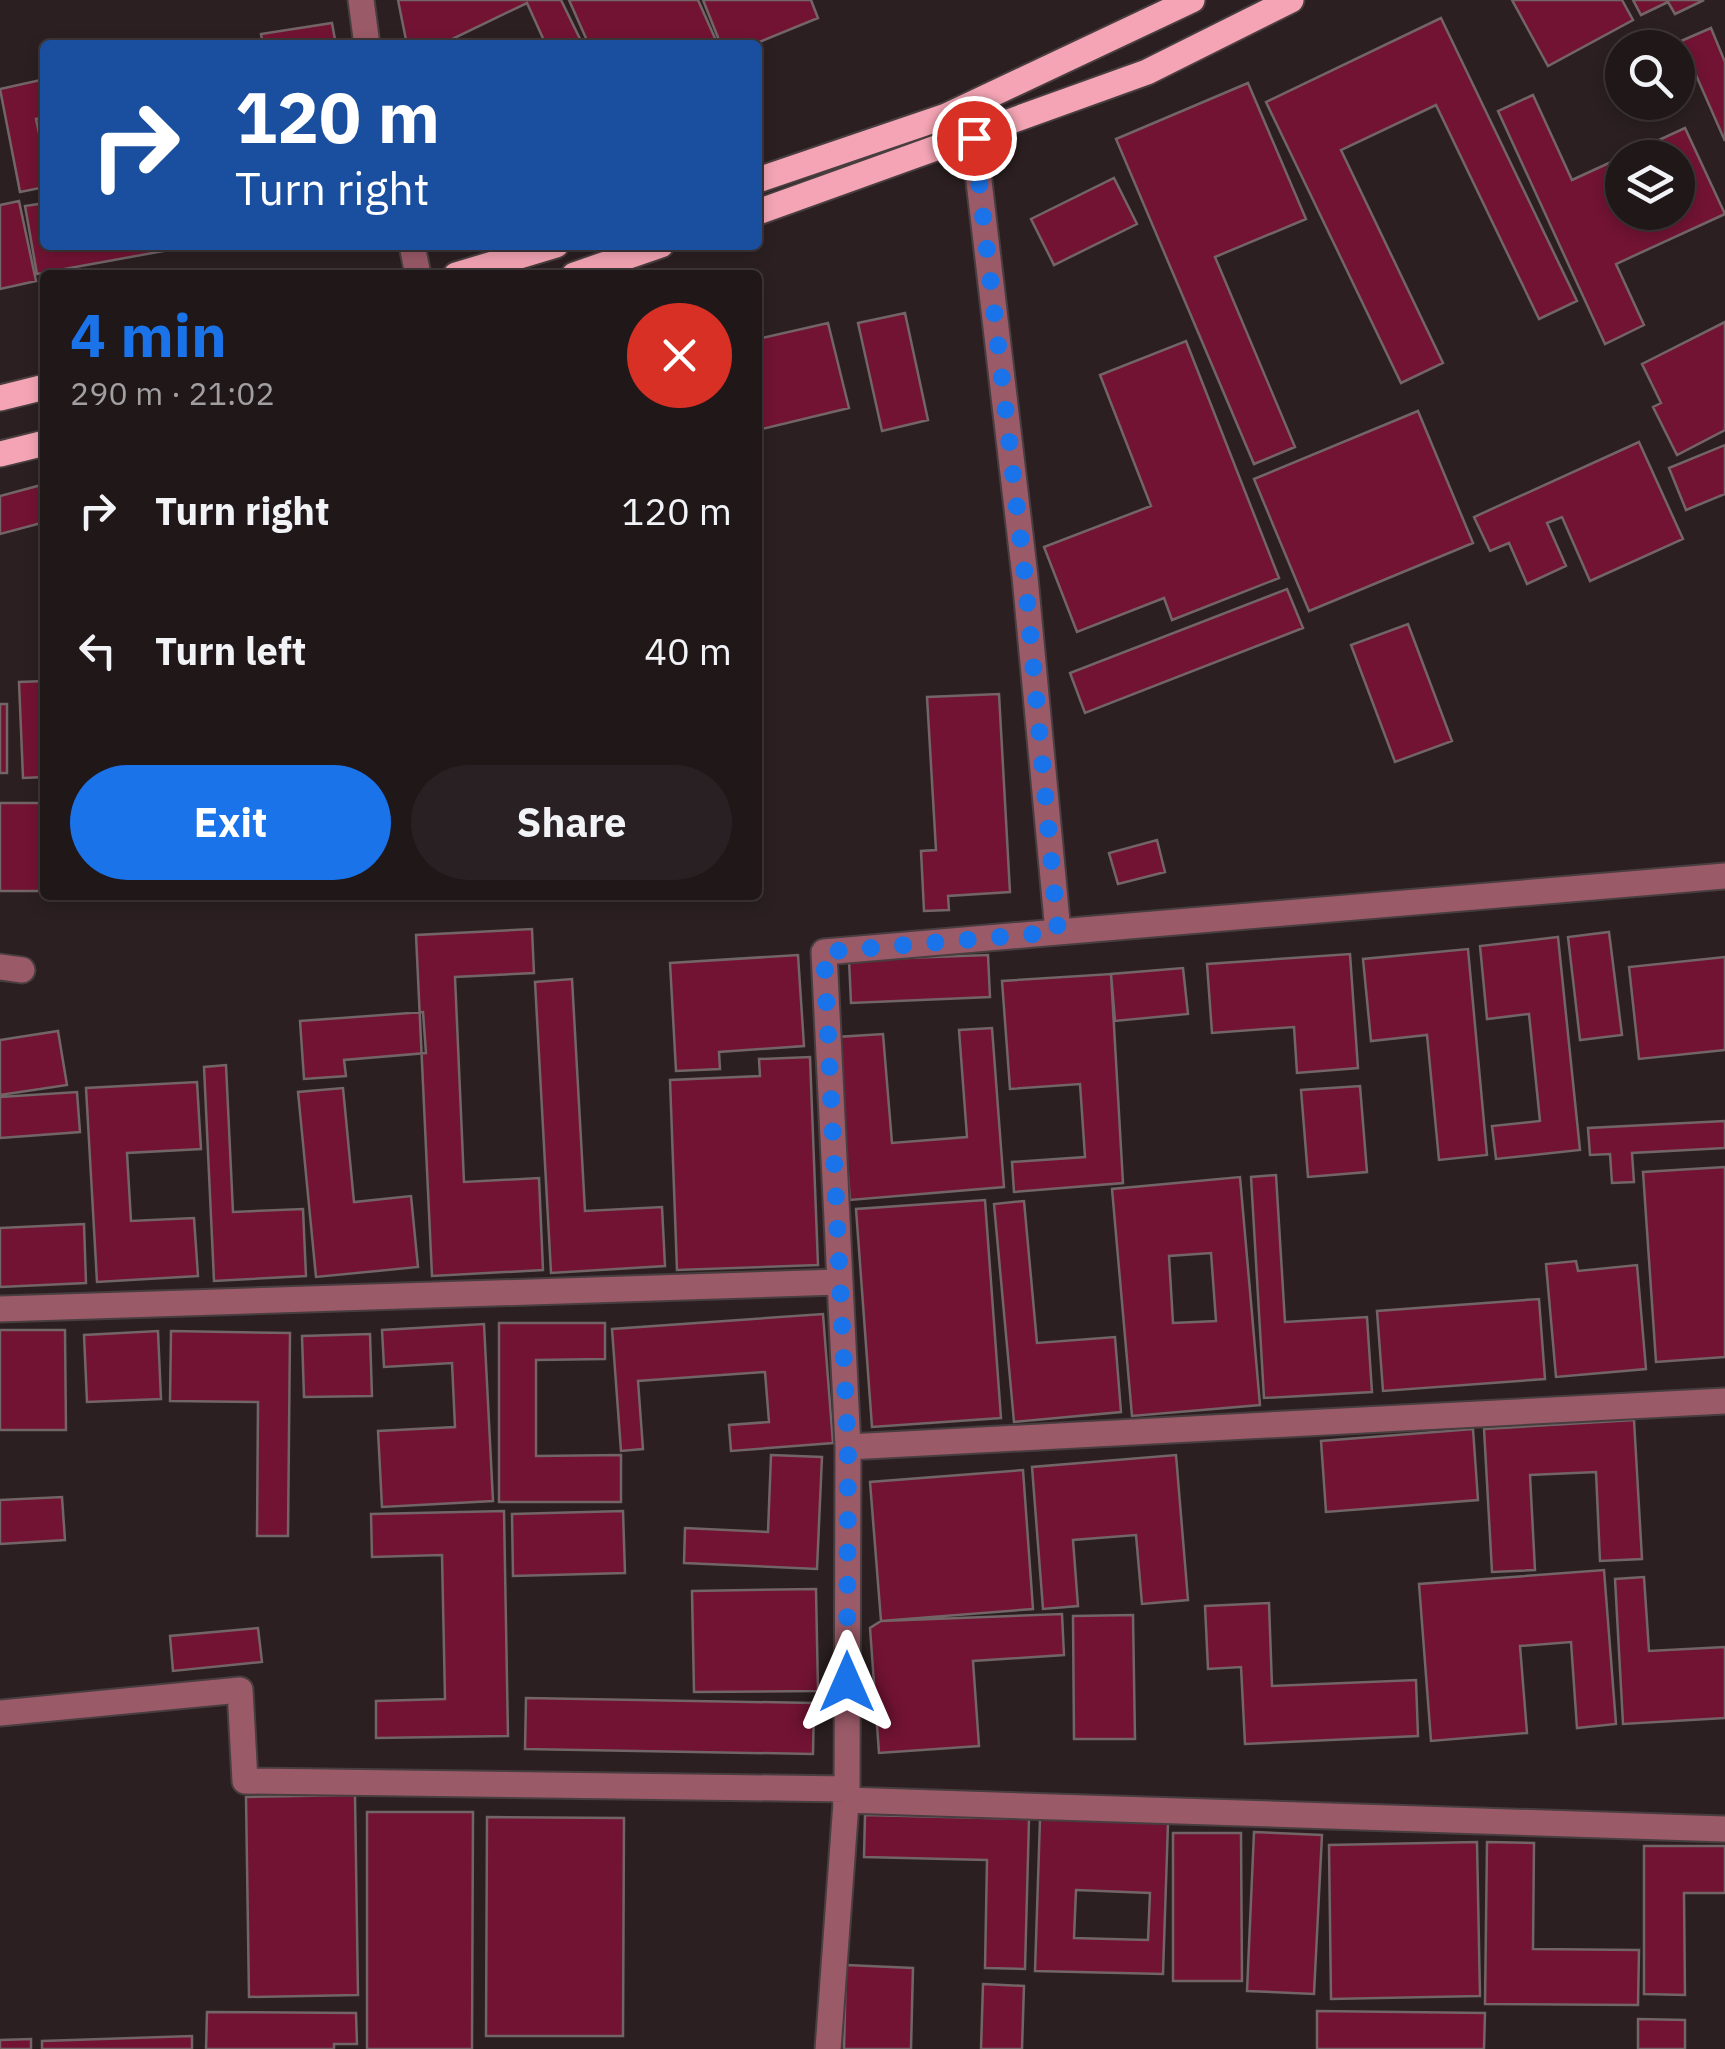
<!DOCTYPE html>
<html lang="en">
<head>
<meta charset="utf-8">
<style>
	:root { --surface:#201719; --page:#282022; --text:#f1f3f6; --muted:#a29fa2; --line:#3d3638; --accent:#1a73e8 }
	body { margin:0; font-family:"IBM Plex Sans",sans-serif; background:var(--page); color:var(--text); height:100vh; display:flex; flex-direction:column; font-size:38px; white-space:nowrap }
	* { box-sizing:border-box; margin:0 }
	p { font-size:32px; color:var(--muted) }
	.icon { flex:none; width:55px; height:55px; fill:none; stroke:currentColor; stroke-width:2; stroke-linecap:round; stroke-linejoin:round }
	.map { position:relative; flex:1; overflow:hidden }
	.sheet { position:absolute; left:40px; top:270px; width:722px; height:630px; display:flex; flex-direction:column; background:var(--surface); border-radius:10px; box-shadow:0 5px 15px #0003,0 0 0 2px var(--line) }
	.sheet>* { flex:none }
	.top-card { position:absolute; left:40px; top:40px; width:722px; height:210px; border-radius:10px; box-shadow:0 5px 15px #0003,0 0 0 2px var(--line); background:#1a4fa0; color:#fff; overflow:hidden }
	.tools { position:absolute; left:1605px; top:30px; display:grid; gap:20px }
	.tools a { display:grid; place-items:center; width:90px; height:90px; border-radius:50%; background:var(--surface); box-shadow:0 5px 15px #0003,0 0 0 2px var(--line); font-size:50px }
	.pin { position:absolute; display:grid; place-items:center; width:85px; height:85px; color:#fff; margin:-42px; border:5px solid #fff; border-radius:50%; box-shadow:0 2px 10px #0007 }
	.me { position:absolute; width:110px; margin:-55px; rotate:0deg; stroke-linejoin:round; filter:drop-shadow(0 0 8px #0008) }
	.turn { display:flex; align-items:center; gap:35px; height:210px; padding:0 30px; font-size:45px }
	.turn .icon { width:130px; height:130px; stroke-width:2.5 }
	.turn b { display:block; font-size:70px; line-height:85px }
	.round { display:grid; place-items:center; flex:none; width:105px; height:105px; border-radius:52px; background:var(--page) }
	.overview { display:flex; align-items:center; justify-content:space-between; height:170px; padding:0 30px }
	h1 { font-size:60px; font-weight:800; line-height:75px; color:var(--accent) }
	.primary-button { display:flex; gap:20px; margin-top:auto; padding:20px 30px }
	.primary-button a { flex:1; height:115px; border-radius:60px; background:var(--accent); color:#fff; font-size:40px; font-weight:800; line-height:115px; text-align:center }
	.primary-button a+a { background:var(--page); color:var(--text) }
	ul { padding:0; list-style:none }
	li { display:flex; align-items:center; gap:30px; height:140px; padding:0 30px }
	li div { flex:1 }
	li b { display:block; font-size:38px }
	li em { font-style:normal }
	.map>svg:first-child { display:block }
	.building { fill:#721334; stroke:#736567; stroke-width:2.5; fill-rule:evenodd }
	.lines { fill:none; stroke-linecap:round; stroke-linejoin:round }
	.minor-casing { stroke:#483d3f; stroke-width:29 }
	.major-casing { stroke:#483d3f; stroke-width:29 }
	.minor { stroke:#9a5a68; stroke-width:25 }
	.major { stroke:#f4a4b4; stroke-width:25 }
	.route { stroke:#1a73e8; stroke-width:18; stroke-dasharray:0 32.4 }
</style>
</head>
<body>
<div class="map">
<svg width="1725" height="2049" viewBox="0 0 1725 2049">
	<rect width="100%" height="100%" fill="#2b1f21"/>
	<path class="building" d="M398,0H561L583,45H546L527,3L440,45H407Z
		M569,0H698L718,45H589Z
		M703,0H811L818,18L752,45H721Z
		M1512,0H1622L1633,20L1548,66Z
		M1633,0H1704L1675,14L1668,2L1641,15Z
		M1441,18L1577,301L1539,319L1436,105L1341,150L1443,363L1401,383L1266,102Z
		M332,23L336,45H263L261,34Z
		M1711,28L1725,62V141L1681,41Z
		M1647,34L1655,48H1622V75L1611,53Z
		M45,79V117L36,119L45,161V187L20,192L0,89Z
		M1248,83L1306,219L1215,257L1295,447L1254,464L1116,139Z
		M1533,95L1572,180L1685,128L1725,214L1616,264L1644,325L1605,344L1498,111ZM1622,158H1678V212H1622Z
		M1637,102H1667L1644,115Z
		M1114,178L1137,224L1054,265L1031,219Z
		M19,201L36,281L0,289V205Z
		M45,203V245H168L169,250L37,274L25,206Z
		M905,313L928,420L882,431L858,323Z
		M1725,322V430L1677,455L1653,407L1661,403L1642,364Z
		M828,323L849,408L758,430V339Z
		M1186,341L1279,578L1172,620L1164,598L1077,632L1044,547L1151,506L1100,375Z
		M1418,411L1473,543L1309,611L1254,479Z
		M1639,442L1683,539L1590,581L1562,517L1547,523L1566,566L1527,584L1509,543L1490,551L1474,517Z
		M1725,445V494L1686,510L1669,468Z
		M45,484V522L0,534V496Z
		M1287,589L1303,628L1085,713L1070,673Z
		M1408,624L1452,741L1395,762L1351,645Z
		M45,681V777L23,778L19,682Z
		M999,694L1010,892L948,896L949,910L924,911L921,851L936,850L927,697Z
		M0,704H7V773H0Z
		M0,803H45V891H0Z
		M1157,840L1165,872L1118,884L1109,853Z
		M532,929L534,973L455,977L464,1182L539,1178L543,1270L432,1276L416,935Z
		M1609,932L1622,1035L1580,1040L1568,937Z
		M1558,937L1580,1150L1496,1159L1492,1126L1540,1121L1529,1014L1487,1019L1480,946Z
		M1468,949L1487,1155L1439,1160L1427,1035L1371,1041L1363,959Z
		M1350,954L1358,1068L1297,1073L1294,1027L1212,1033L1207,964Z
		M798,955L804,1046L719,1052L720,1069L676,1071L670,963Z
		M988,955L990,997L851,1003L849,960Z
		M1725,957V1050L1639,1059L1629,967Z
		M1183,968L1188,1014L1115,1021L1111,974Z
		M1111,974L1123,1183L1014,1192L1012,1162L1085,1157L1080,1084L1010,1089L1002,981Z
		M572,979L585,1211L662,1207L665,1266L551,1273L535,982Z
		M423,1012L426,1053L344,1060L346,1076L304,1079L300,1021Z
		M992,1028L1004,1187L850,1200L837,1037L883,1034L892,1143L967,1137L959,1030Z
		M58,1031L67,1085L0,1095V1040Z
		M810,1057L818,1265L677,1270L670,1080L760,1076L759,1059Z
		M226,1065L233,1212L303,1209L306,1276L214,1281L204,1067Z
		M197,1082L201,1149L127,1153L131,1221L194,1218L198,1276L97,1282L86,1088Z
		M1360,1086L1367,1172L1308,1177L1301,1090Z
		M343,1088L354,1202L411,1196L418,1267L316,1277L298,1092Z
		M77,1092L80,1132L0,1138V1097Z
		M1725,1121V1148L1632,1153L1634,1182L1612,1183L1610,1154L1590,1155L1588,1128Z
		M1725,1167V1357L1656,1362L1643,1172Z
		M1276,1175L1285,1322L1367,1317L1372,1392L1264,1398L1251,1177Z
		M1240,1177L1260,1405L1132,1416L1112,1189Z
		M985,1200L1001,1418L872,1427L856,1209Z
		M1024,1201L1037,1343L1115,1337L1121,1412L1014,1422L994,1204Z
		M84,1224L86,1283L0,1287V1228Z
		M1211,1253L1216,1321L1173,1323L1169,1256Z
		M1576,1261L1578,1271L1637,1265L1646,1369L1556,1377L1546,1264Z
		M1539,1299L1545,1379L1383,1391L1377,1311Z
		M823,1314L833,1443L731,1451L729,1425L769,1422L765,1372L638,1381L643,1449L621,1451L612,1329Z
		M499,1323H605V1359L536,1360V1456L621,1455V1502H499Z
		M484,1324L493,1501L382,1507L378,1431L455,1427L452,1363L384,1367L382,1330Z
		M0,1330H65L66,1430H0Z
		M158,1331L161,1399L87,1402L84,1335Z
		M171,1331L290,1333L288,1536H257L258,1402L170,1401Z
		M370,1334L372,1396L304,1397L302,1336Z
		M1634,1420L1642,1559L1600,1561L1596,1472L1530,1475L1535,1570L1492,1572L1484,1429Z
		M1473,1429L1478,1500L1326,1512L1321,1441Z
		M771,1455L822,1457L817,1569L684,1563L685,1528L768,1532Z
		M1176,1455L1188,1600L1142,1604L1136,1535L1073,1540L1078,1606L1043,1609L1032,1467Z
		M1023,1470L1033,1609L881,1621L870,1482Z
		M62,1497L65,1540L0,1544V1500Z
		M504,1511L508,1736L376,1738V1701L445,1699L442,1555L372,1557L371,1514Z
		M623,1511L625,1573L513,1576L512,1514Z
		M1604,1570L1616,1724L1577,1728L1571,1642L1520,1646L1527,1733L1431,1741L1419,1584Z
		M1644,1577L1649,1651L1725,1647V1718L1623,1724L1615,1579Z
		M816,1589L818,1691L694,1692L692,1591Z
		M1269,1603L1272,1686L1416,1680L1418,1736L1245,1744L1241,1667L1208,1669L1205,1606Z
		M1062,1614L1064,1655L973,1661L979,1746L879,1753L870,1628L881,1621Z
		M1133,1615L1135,1739H1074L1073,1616Z
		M258,1628L262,1662L173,1671L170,1636Z
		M526,1698L814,1703L813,1754L525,1749Z
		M355,1795L358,1995L249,1997L246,1797Z
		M367,1812H473L472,2049H367Z
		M865,1815L1029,1819L1025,1969L985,1968L987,1860L864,1857Z
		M487,1817L624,1818L623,2036H486Z
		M1040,1819L1168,1823L1163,1974L1035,1971Z
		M1254,1832L1322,1835L1314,1994L1247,1991Z
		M1173,1833H1241L1242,1981H1173Z
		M1477,1842L1480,1996L1331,1999L1329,1845Z
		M1487,1842L1534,1843L1533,1949L1639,1950L1638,2005L1485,2004Z
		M1644,1846H1725V1893H1684L1685,1995L1644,1994Z
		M1076,1890L1150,1893L1148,1940L1074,1938Z
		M846,1965L913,1968L911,2049H844Z
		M983,1984L1024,1986L1022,2049H981Z
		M1317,2011L1485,2013L1484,2049H1317Z
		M207,2012L356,2013L357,2044H334V2049H206Z
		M1638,2019L1685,2020V2049H1638Z
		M192,2036V2049H42V2041Z
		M31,2039V2049H0V2040Z"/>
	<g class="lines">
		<defs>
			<path id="minor" d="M361,0L367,45
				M412,245L418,275
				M1058,932L1725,876
				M0,967L22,970
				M0,1309L839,1282
				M848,1447L1725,1401
				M0,1713L240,1690L245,1781L847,1789
				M845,1800L1725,1829
				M828,2049L847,1789L848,1447L824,952L1058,932L1025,577L974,138"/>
			<path id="major" d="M758,180L946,116L1192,0
				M758,212L1147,72L1291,0
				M456,275L556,245
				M574,275L661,245
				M0,398L45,387
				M0,454L45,443"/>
		</defs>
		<use href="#minor" class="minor-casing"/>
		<use href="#major" class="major-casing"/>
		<use href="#minor" class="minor"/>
		<use href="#major" class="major"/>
	</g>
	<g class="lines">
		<path class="route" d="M847,1682L848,1447L824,952L1058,932L1025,577L974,138"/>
	</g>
</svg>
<div class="tools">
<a><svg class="icon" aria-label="search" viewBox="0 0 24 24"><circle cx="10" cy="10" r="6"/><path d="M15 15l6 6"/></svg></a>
<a><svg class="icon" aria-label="layers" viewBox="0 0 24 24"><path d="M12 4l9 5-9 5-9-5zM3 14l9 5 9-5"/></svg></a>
</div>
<div class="pin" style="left:974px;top:138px;background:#d93025"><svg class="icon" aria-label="arrive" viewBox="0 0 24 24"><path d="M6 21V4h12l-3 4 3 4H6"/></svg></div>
<svg class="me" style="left:847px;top:1682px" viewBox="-20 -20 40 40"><path d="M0-17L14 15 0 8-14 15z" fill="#1a73e8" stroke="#fff" stroke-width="4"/></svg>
<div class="top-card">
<div class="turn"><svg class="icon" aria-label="right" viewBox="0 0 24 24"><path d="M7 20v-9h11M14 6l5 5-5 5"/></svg><div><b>120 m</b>Turn right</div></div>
</div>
<section class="sheet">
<div class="overview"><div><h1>4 min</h1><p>290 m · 21:02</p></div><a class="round" style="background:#d93025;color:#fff"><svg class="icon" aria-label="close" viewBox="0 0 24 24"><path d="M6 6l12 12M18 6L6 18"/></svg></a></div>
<ul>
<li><svg class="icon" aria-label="right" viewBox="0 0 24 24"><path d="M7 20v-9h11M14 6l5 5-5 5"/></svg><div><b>Turn right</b></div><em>120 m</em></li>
<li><svg class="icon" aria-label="left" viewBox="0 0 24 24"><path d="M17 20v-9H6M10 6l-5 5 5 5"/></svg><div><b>Turn left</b></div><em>40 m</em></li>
</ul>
<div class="primary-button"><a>Exit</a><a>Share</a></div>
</section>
</div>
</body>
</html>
